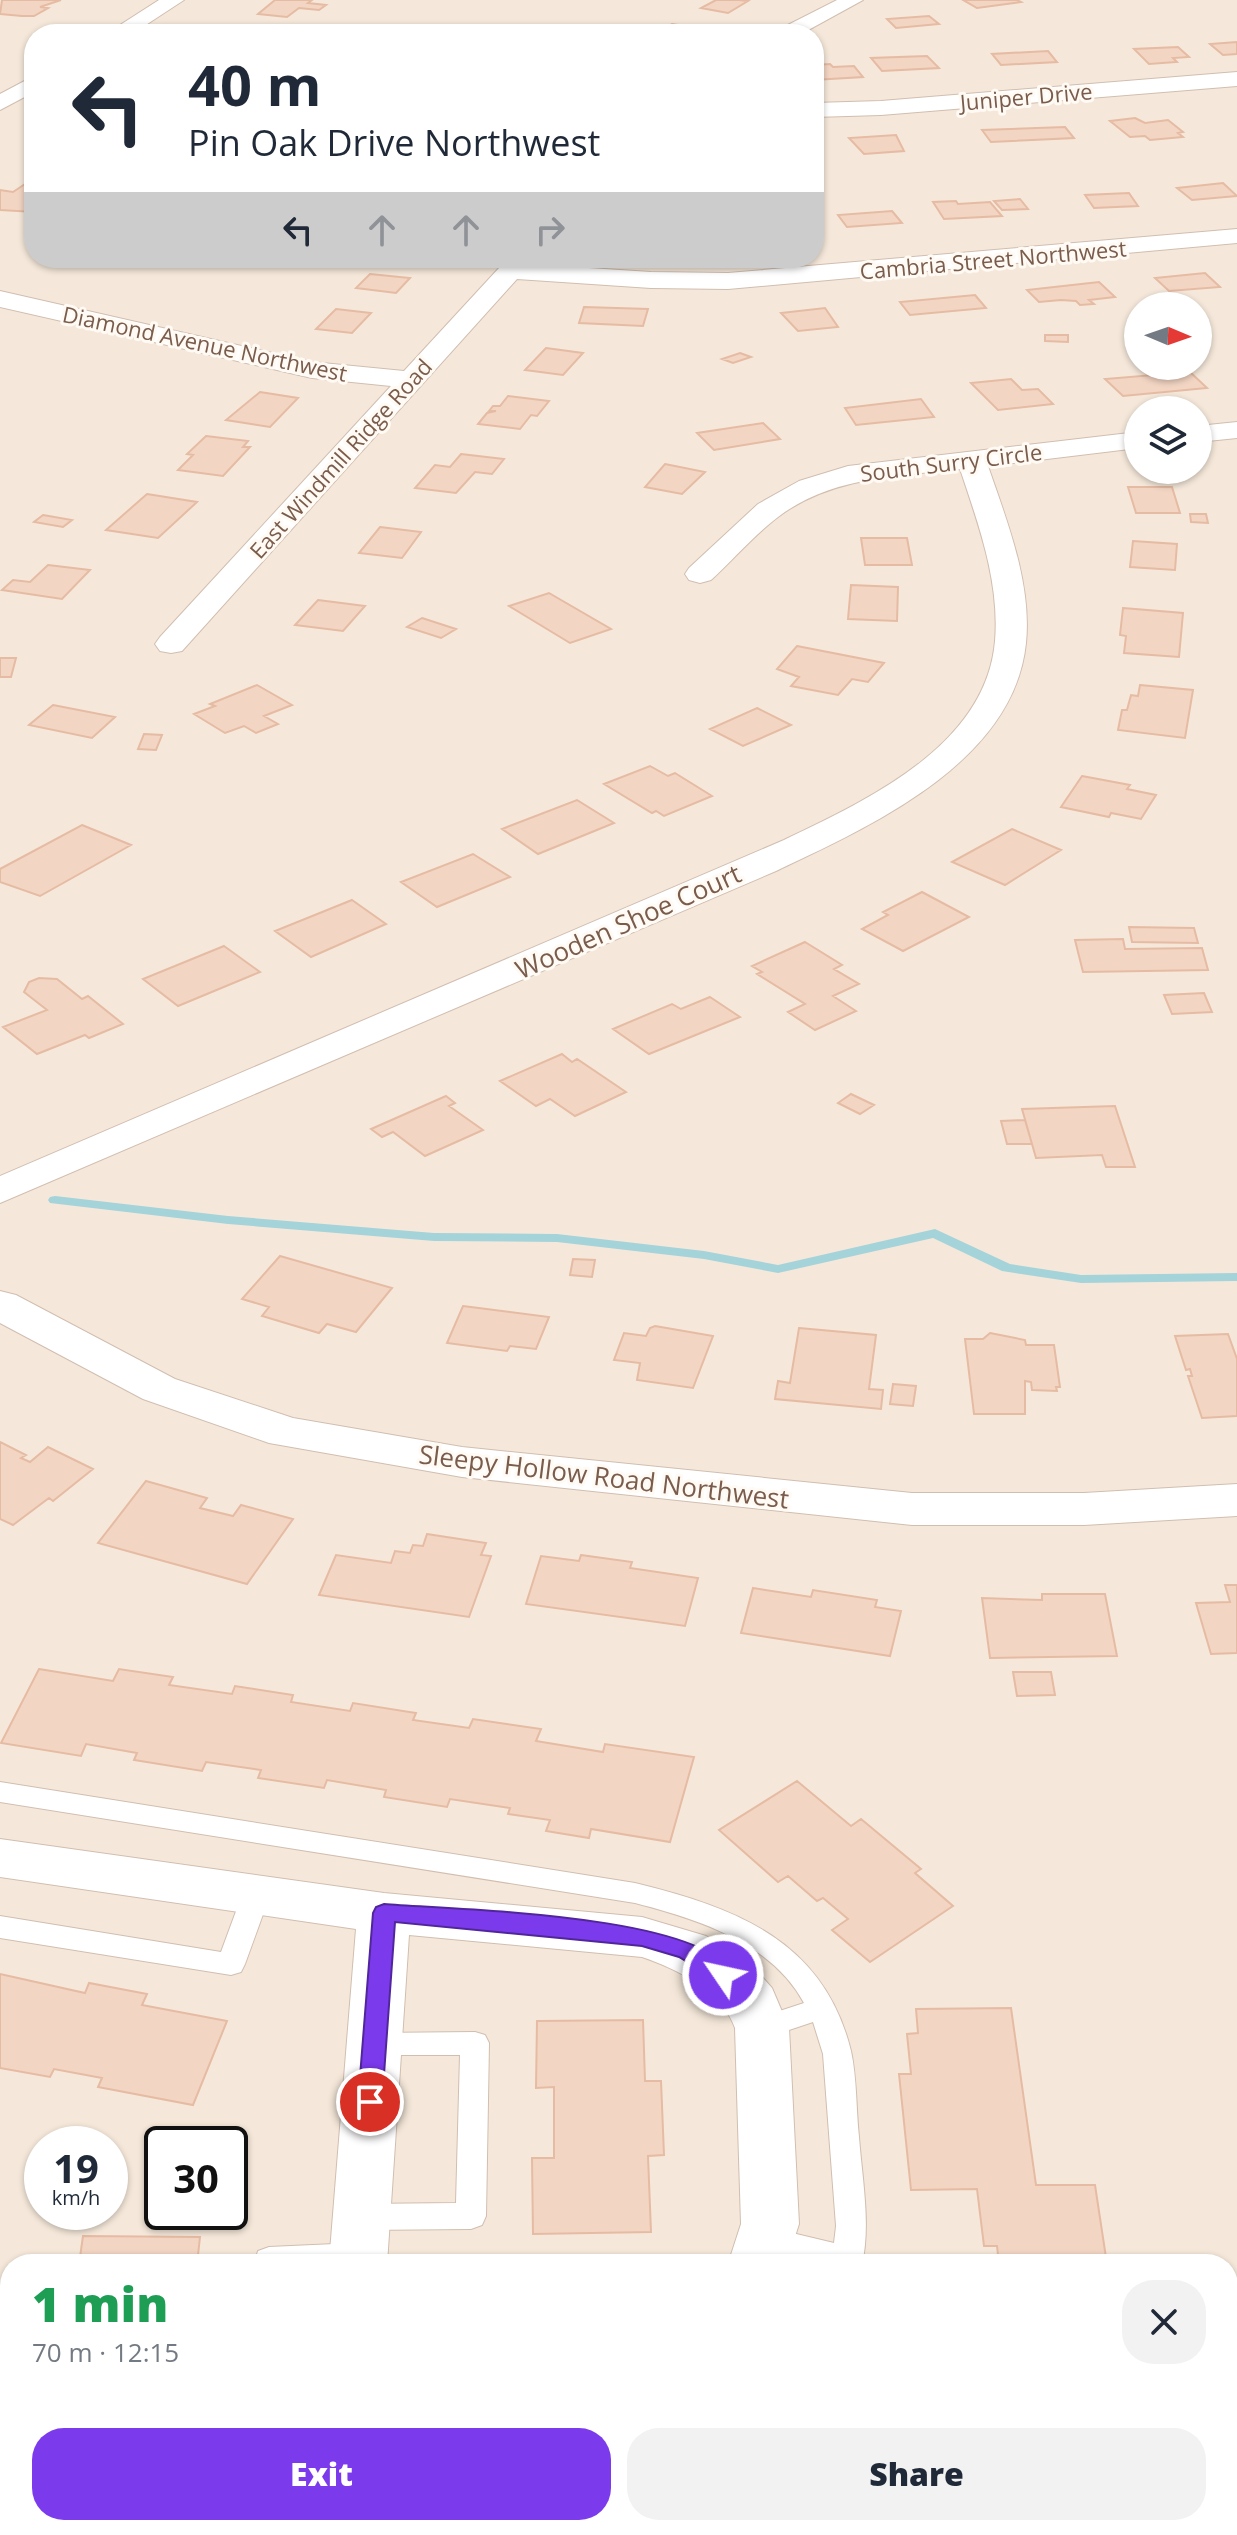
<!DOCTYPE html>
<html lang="en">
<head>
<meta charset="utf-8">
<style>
	:root { --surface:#fff; --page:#f2f2f3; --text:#1f2937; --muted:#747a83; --accent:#7c3aed }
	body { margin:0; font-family:"Open Sans",sans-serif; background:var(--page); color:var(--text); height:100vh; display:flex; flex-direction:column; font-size:30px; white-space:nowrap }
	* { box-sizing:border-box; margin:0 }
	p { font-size:26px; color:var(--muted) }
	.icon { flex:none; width:44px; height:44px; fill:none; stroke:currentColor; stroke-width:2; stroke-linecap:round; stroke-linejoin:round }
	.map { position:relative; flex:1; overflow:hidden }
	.sheet { position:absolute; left:0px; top:2254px; width:1238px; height:282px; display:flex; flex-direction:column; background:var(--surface); border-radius:32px 32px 0 0; box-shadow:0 2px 6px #0004 }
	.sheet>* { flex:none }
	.banner { position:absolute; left:24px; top:24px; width:800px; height:244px; border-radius:32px; box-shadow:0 2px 6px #0004; background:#fff; color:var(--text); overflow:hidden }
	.needle { width:52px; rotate:92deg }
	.tools { position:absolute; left:1124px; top:292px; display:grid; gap:16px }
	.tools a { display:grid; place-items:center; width:88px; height:88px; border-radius:50%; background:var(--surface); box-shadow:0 2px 6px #0004; font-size:40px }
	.speed { position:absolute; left:24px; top:2126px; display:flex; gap:16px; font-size:40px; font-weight:700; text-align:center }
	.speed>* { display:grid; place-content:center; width:104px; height:104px; border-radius:50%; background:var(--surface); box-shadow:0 2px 6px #0004; line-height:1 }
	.speed small { font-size:20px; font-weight:400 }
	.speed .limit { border:4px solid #111; border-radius:12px; background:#fff; color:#111 }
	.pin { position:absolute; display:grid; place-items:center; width:68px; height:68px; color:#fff; margin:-34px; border:4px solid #fff; border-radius:50%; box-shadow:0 2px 8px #0007 }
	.me { position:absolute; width:88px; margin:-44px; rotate:304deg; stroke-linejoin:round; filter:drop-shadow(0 0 6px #0008) }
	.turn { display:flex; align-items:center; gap:28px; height:168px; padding:0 32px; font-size:36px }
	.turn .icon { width:104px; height:104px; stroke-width:2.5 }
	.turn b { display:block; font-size:56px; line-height:68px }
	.lanes { display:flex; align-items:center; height:76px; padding:0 32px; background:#0003; justify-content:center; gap:40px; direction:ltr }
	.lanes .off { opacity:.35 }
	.round { display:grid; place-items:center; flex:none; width:84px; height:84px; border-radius:32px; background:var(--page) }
	.headline { display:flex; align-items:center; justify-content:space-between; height:136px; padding:0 32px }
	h1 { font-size:48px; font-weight:800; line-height:60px; color:#1e9e55 }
	.primary-button { display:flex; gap:16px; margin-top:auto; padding:16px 32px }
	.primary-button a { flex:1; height:92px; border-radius:32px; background:var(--accent); color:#fff; font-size:32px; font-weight:800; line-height:92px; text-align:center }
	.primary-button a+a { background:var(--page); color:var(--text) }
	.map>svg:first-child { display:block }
	.residential { fill:#f5e8da; fill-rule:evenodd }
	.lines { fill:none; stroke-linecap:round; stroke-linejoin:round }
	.stream { fill:#a5d3da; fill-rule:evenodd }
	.building { fill:#f3d5c3; stroke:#e6bba3; stroke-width:2 }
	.service-casing { stroke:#d1beb0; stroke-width:2 }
	.minor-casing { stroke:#d1beb0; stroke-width:2 }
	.tertiary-casing { stroke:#d1beb0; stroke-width:2 }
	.service { fill:#fff; fill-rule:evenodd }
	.minor { fill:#fff; fill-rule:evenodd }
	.tertiary { fill:#fff; fill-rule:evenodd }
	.route { fill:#7c3aed; stroke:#51269a; stroke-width:2 }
	.labels { text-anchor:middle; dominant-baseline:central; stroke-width:6; stroke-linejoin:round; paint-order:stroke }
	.far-street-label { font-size:22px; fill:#7a5c4d; stroke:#fffaf3 }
	.street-label { font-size:26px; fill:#7a5c4d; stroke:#fffaf3 }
</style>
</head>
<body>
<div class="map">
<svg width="1237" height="2535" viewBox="0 0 1237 2535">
	<rect width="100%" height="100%" fill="#fdf6ec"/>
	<path class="residential" d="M0,0H1237V2535H0ZM34,34H814V258H34ZM1138,306H1198V366H1138ZM1138,410H1198V470H1138ZM42,2144H110V2212H42ZM162,2144H230V2212H162ZM10,2264H1228V2526H10Z"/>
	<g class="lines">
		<path class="stream" d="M55,1196L228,1216L434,1233L557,1234L704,1251L778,1265L935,1229L1010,1264L1081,1275L1237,1273V1281L1081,1283L1002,1271L933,1238L778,1273L704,1259L557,1242L434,1241L228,1224L50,1203L48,1200L50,1197Z"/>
	</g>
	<path class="building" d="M2,0H61L40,7L48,8L34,16H22L0,14Z
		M275,0H312L308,3L326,5L319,10L299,8L287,17L258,14Z
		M716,0H739L748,1L728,13L701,8Z
		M963,0H1017L1021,2L977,8Z
		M929,16L939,24L896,28L887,19Z
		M672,24L703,29L694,34H654Z
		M1237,42V54L1223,55L1210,44Z
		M1178,47L1189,57L1173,58L1177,62L1149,64L1134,49Z
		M1048,51L1057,62L1001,65L992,54Z
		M927,56L939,68L882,71L871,58Z
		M830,64L833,67L854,66L863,77L814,80V65Z
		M1135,118L1145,123L1168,120L1183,132L1178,133L1183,137L1150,140L1145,136L1130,137L1110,121Z
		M1065,127L1074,138L991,142L982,130Z
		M896,135L904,151L864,154L849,138Z
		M34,178V212L0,210V190L13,192Z
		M1223,183L1237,196L1192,200L1177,188Z
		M1129,193L1138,206L1094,208L1085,195Z
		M1020,199L1028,209L1002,210L994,201Z
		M956,201L958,204L990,202L1002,216L944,219L933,202Z
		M892,211L902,223L847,227L838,215Z
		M236,258L229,264L195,259L196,258Z
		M1205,273L1220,287L1169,291L1155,278Z
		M370,274L410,278L396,293L356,288Z
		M1099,282L1115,297L1089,300L1094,304L1080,305L1076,301L1061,300L1039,302L1027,290Z
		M975,295L986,308L910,315L900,302Z
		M584,307L648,309L643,326L579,323Z
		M825,308L838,327L798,331L781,313Z
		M336,309L371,313L352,333L316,329Z
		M1045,335H1068V342L1045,341Z
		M546,348L583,353L563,375L525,370Z
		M740,353L751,357L733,363L722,359Z
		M1190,372L1207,388L1123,396L1105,379Z
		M1011,379L1022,390L1038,389L1053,404L998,410L971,383Z
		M260,392L298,398L270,427L226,420Z
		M508,396L549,401L537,416L531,415L520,429L478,424L487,413L496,411H489L493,406H500Z
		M921,399L934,417L856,425L845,408Z
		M763,423L780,439L714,450L697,433Z
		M206,436L248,441L243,447H250L223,476L178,470L193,455L187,454Z
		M461,454L504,459L492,474L475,472L456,493L415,488L435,465L450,467Z
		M665,464L705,472L682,494L645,487Z
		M1128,487H1172L1180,513H1136Z
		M147,494L197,502L158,538L106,530Z
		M1190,514H1206L1208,523L1191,522Z
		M43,515L72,520L63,527L34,522Z
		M380,527L421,532L402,558L359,553Z
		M861,538H907L912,565H865Z
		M1133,541L1177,544L1175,570L1130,567Z
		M48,565L90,570L62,599L2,590L13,580L30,582Z
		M851,585L898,587L897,621L848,619Z
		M549,593L611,629L570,643L509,606Z
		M318,600L365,606L343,631L295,625Z
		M1123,608L1183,613L1179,657L1124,653L1126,636L1120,635Z
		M422,618L456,629L441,638L407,627Z
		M797,646L884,663L868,682L852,679L838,695L791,686L799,677L777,669Z
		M0,658H16L11,677H0Z
		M257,685L292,705L264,716L278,724L256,733L244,726L225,733L194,714L215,706L210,704Z
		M1140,685L1193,690L1185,738L1118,730L1122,710H1127L1131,695L1138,696Z
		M53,705L115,717L92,738L29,725Z
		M757,708L791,725L743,746L710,729Z
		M144,734L162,735L156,750L138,749Z
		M650,766L668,776L675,773L712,796L664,816L656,811L652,813L604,784Z
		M1082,776L1130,785L1127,789L1156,795L1141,819L1111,813L1109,817L1061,807Z
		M577,800L614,823L538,854L502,829Z
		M82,825L131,845L40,896L0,882V869Z
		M1012,829L1061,850L1005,885L952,862Z
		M473,854L510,877L437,907L401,882Z
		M922,892L969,917L903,951L862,929L888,915L883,912Z
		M352,900L386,924L311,957L275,931Z
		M1129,927L1194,928L1198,943L1132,942Z
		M1123,939L1125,949L1202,948L1208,970L1083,972L1075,940Z
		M805,942L842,965L834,969L859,984L833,996L856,1011L815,1030L788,1012L805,1004L757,974L762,972L752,966Z
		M224,946L260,972L178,1006L143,979Z
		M39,978L57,979L82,999L88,996L123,1024L89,1038L85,1035L37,1054L3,1027L47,1010L24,992L29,982Z
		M1204,993L1212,1012L1172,1014L1164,995Z
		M710,997L740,1017L649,1054L613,1029L672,1004L681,1009Z
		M562,1054L572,1062L577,1059L626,1092L575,1116L550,1099L536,1106L500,1081Z
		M851,1094L874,1105L860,1114L838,1103Z
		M446,1096L455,1103L449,1106L483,1130L425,1156L393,1132L382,1137L371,1129Z
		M1115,1106L1135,1167H1106L1102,1155L1036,1158L1022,1109Z
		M1025,1120L1032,1144H1007L1001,1121Z
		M280,1256L392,1288L356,1332L327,1324L319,1333L262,1316L269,1307L242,1299Z
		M573,1259L595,1260L592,1277L570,1275Z
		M463,1306L549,1317L536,1349L510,1346L507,1351L447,1343Z
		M655,1326L713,1336L693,1388L637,1380L640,1363L614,1360L624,1333L646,1336L650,1328Z
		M799,1328L876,1335L869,1389L883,1390L881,1409L775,1399L778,1381L790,1383Z
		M990,1333L1025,1340L1026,1345H1054L1060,1387H1056L1057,1391L1032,1390L1031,1382L1025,1381V1414H974L965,1339H983Z
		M1228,1334L1237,1359V1416L1202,1418L1188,1376H1192L1190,1369L1186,1370L1175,1336Z
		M893,1384L916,1386L913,1406L890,1404Z
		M0,1442L26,1455L21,1458L30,1462L48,1447L93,1469L53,1501L49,1498L13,1525L0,1519Z
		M146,1481L207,1498L200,1508L233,1516L241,1505L293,1519L247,1584L98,1543Z
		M427,1534L486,1543L481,1555L491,1556L469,1617L319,1595L336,1555L391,1563L395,1551L410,1553L413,1545L423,1546Z
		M581,1555L632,1562L630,1568L698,1578L685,1626L526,1604L541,1556L579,1561Z
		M1225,1585H1237V1653L1211,1654L1196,1603L1230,1602Z
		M753,1588L811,1597L813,1590L877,1600L875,1607L901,1611L890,1656L741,1633Z
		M1042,1594H1105L1117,1656L990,1658L982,1598L1042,1600Z
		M39,1669L113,1681L119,1669L173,1677L169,1685L232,1694L235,1686L293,1695L291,1702L350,1711L353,1703L416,1713L413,1720L469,1728L473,1719L541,1729L536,1741L603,1752L605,1744L694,1757L670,1842L591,1829L589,1838L546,1831L550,1820L508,1814L510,1808L450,1799L447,1807L384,1797L386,1790L327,1780L324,1788L258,1778L261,1770L206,1762L202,1771L134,1760L137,1753L86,1744L81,1756L1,1743Z
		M1013,1672H1051L1055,1695L1017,1696Z
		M797,1781L851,1826L861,1819L921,1869L915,1873L953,1906L870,1962L832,1930L848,1919L823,1898L817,1901L788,1876L778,1882L719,1830Z
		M0,1974L85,1993L89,1983L147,1994L142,2005L227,2021L193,2105L98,2087L102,2078L54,2069L50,2077L0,2068Z
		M1011,2008L1036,2185H1095L1107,2264H999L997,2246H984L977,2189L911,2190L899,2074H911L907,2034L918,2033L916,2009Z
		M643,2020L645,2081H661L664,2155L648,2156L651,2232L533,2234L532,2158H554V2087L536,2088L537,2021Z
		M83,2236L200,2237L197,2264H79Z
		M19,2526H168L155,2528L154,2535H17Z
		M533,2526H645V2535H533Z
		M804,2526H905L897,2535H815Z"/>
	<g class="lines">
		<defs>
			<path id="service" d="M0,1782L635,1883C737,1908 824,1941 851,2051C857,2078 856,2109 859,2137C862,2178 871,2224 862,2264H812L756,2249L752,2240L756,2231L767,2227L834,2243L836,2226L823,2054L813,2022L762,2039L752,2036L748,2028L752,2020L804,2003C771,1942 697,1919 635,1903L0,1802Z
				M256,1885L266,1888L270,1895L245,1964L241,1972L231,1975L0,1938V1916L221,1952L242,1895L246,1888Z
				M475,2032L485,2035L489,2043L486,2216L482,2225L471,2229L362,2230L351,2226L347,2217L351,2208L362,2204L456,2203L460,2055H374L364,2052L360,2044L364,2036L374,2033Z
				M357,2243L368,2247L372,2256L368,2264H254L258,2251L269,2247Z
				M226,2526H260L259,2535H225Z"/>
			<path id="minor" d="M159,0H184L132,34H106Z
				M837,0H863L801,34H774L778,30Z
				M1237,72V86L881,115L814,117V103L881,101Z
				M34,76V92L0,110V94Z
				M1237,229V243L728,289L651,288L517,279L182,651L171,653L160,651L155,644L160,637L391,386L312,378L0,307V291L312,362L404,371L499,268L505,258H529L526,264L651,272L728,273Z
				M1237,422V438L1198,442V426Z
				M1138,432V448L988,466C1007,521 1032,584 1026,643C1014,762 871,826 776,871L0,1203V1176L784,840C867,800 986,746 995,641C1000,582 978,523 960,469C898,476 830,477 778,517C754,535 733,560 711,580L700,583L689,580L685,574L689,568L758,504L799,481L848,466Z
				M0,1839L384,1893L642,1917L706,1936L755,1969L772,1988L789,2028L799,2224L786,2264H728L741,2224L735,2028C722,1991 677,1969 642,1957L409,1935L387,2264H329L356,1929L0,1877Z
				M306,2526H370L369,2535H305Z"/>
			<path id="tertiary" d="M0,1291L16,1295L175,1379L293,1418L462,1447L912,1493H1084L1237,1484V1516L1084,1525H912L462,1477L269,1443L143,1399L0,1323Z"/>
		</defs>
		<use href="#service" class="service-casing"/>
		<use href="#minor" class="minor-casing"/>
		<use href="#tertiary" class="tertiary-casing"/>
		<use href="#service" class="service"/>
		<use href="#minor" class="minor"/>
		<use href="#tertiary" class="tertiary"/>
	</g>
	<path class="route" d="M384,1904C453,1910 701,1913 734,1975L731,1981L723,1984L679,1957L642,1946L395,1922L382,2102L378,2109L370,2112L361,2109L358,2102L373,1913L376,1907Z"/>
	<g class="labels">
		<g class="far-street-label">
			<text transform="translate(1026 96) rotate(-5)">Juniper Drive</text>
			<text transform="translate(993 259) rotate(-5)">Cambria Street Northwest</text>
			<text transform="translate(205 343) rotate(12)">Diamond Avenue Northwest</text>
			<text transform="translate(340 458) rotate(-48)">East Windmill Ridge Road</text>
			<text transform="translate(951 462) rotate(-7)">South Surry Circle</text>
		</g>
		<g class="street-label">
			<text transform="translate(628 921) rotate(-24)">Wooden Shoe Court</text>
			<text transform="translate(604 1476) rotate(7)">Sleepy Hollow Road Northwest</text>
		</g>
	</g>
</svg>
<div class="tools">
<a><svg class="needle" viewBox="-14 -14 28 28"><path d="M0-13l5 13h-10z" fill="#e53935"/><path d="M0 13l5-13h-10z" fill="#747a83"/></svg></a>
<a><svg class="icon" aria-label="layers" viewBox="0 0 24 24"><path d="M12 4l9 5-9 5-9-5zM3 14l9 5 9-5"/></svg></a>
</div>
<div class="speed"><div>19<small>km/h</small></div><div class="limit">30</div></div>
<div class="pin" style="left:370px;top:2102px;background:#d93025"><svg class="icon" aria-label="arrive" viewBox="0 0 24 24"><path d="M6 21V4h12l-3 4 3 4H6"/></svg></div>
<svg class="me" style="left:723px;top:1975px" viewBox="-20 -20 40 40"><circle r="17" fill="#7c3aed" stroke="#fff" stroke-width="3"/><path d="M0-11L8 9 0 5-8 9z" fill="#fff"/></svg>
<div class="banner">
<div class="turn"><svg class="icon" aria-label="left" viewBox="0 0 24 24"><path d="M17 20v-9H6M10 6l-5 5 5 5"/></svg><div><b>40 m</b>Pin Oak Drive Northwest</div></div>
<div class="lanes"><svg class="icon" aria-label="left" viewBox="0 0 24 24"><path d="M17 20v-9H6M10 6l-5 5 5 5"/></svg><svg class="icon off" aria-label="ahead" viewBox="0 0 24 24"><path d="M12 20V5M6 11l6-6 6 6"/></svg><svg class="icon off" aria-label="ahead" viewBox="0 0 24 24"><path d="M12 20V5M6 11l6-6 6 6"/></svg><svg class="icon off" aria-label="right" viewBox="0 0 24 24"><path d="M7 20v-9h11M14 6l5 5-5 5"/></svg></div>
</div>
<section class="sheet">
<div class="headline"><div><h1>1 min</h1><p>70 m · 12:15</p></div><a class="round"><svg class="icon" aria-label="close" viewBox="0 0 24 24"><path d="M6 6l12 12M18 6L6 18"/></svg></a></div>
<div class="primary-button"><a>Exit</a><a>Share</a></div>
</section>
</div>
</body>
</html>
